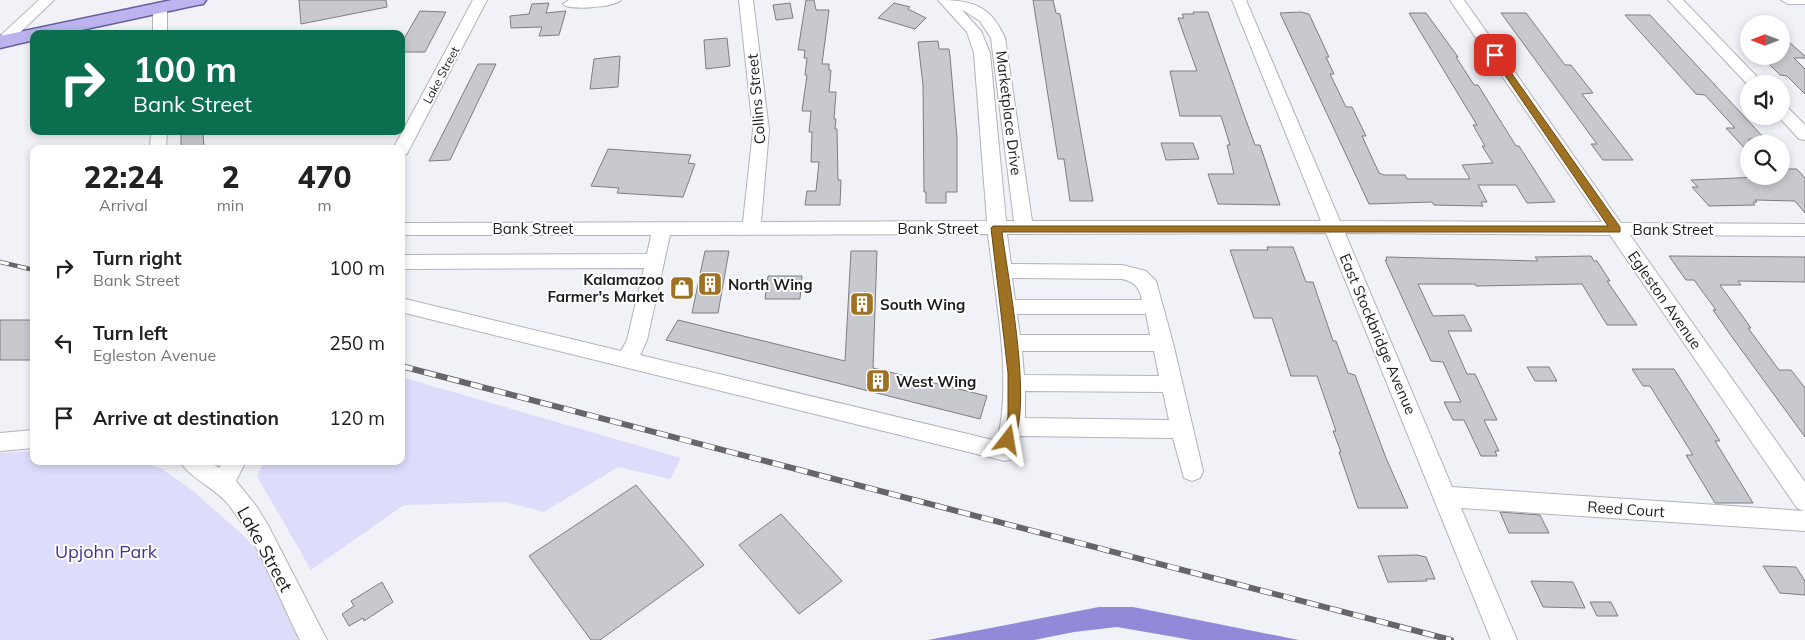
<!DOCTYPE html>
<html lang="en">
<head>
<meta charset="utf-8">
<style>
	:root { --surface:#fff; --page:#f2f2f2; --text:#222; --muted:#767676 }
	body { margin:0; font-family:Mulish,sans-serif; background:var(--page); color:var(--text); height:100vh; display:flex; flex-direction:column; font-size:19px; white-space:nowrap }
	* { box-sizing:border-box; margin:0 }
	p { font-size:16px; color:var(--muted) }
	.icon { flex:none; width:28px; height:28px; fill:none; stroke:currentColor; stroke-width:2; stroke-linecap:round; stroke-linejoin:round }
	.map { position:relative; flex:1; overflow:hidden }
	.drawer { position:absolute; left:30px; top:145px; width:375px; height:320px; display:flex; flex-direction:column; background:var(--surface); border-radius:10px; box-shadow:0 2px 8px #0003 }
	.drawer>* { flex:none }
	.top-card { position:absolute; left:30px; top:30px; width:375px; height:105px; border-radius:10px; box-shadow:0 2px 8px #0003; background:#0b6e4f; color:#fff; overflow:hidden }
	.needle { width:32px; rotate:270deg }
	.buttons { position:absolute; left:1740px; top:15px; display:grid; gap:10px }
	.buttons a { display:grid; place-items:center; width:50px; height:50px; border-radius:50%; background:var(--surface); box-shadow:0 2px 8px #0003; font-size:25px }
	.pin { position:absolute; display:grid; place-items:center; width:42px; height:42px; color:#fff; margin:-21px; border-radius:10px; box-shadow:0 2px 8px #0006 }
	.me { position:absolute; width:55px; margin:-28px; rotate:14deg; stroke-linejoin:round; filter:drop-shadow(0 0 4px #0008) }
	.turn { display:flex; align-items:center; gap:18px; height:105px; padding:0 20px; font-size:22px }
	.turn .icon { width:65px; height:65px; stroke-width:2.5 }
	.turn b { display:block; font-size:35px; line-height:42px }
	.eta { display:flex; justify-content:space-evenly; align-items:center; height:85px; text-align:center }
	.eta b { font-size:30px; font-weight:800; line-height:35px }
	ul { padding:0; list-style:none }
	li { display:flex; align-items:center; gap:15px; height:75px; padding:0 20px }
	li div { flex:1 }
	li b { display:block; font-size:19px }
	li em { font-style:normal }
	.map>svg:first-child { display:block }
	.green { fill:#dddcfb }
	.water { fill:#918ad9 }
	.building { fill:#c8c8cf; stroke:#7d7d83 }
	.lines { fill:none; stroke-linecap:round; stroke-linejoin:round }
	.minor-casing { stroke:#b3b3b9; stroke-width:2 }
	.major-casing { stroke:#655e9f; stroke-width:3 }
	.minor { fill:#fff; fill-rule:evenodd }
	.major { fill:#bbb4ef; fill-rule:evenodd }
	.rail-far1-casing { stroke:#66666a; stroke-width:4.5 }
	.rail-casing { stroke:#66666a; stroke-width:6 }
	.rail-far1 { stroke:#fff; stroke-width:3; stroke-dasharray:9; stroke-linecap:butt }
	.rail { stroke:#fff; stroke-width:4.5; stroke-dasharray:12; stroke-linecap:butt }
	.route { fill:#9f7223; stroke:#674a17 }
	.labels { text-anchor:middle; dominant-baseline:central; stroke-width:4; stroke-linejoin:round; paint-order:stroke }
	.far-street-label { font-size:12px; fill:#1c1c1e; stroke:#fff }
	.street-label { font-size:15px; fill:#1c1c1e; stroke:#fff }
	.poi-label { font-size:15px; font-weight:bold; fill:#1c1c1e; stroke:#fff; text-anchor:start }
	.near-street-label { font-size:18px; fill:#1c1c1e; stroke:#fff }
	.near-park-label { font-size:18px; fill:#44328e; stroke:#fff }
</style>
</head>
<body>
<div class="map">
<svg width="1805" height="640" viewBox="0 0 1805 640">
	<rect width="100%" height="100%" fill="#f1f1f8"/>
	<path class="green" d="M401,377L681,458L670,479L618,467L544,512L505,502L404,505L311,570L257,476L264,461H401Z
		M34,451V461H140L162,469L192,490L244,536L261,555L300,640H0V453Z"/>
	<path class="water" d="M1099,607H1133L1299,640H1192L1117,627L1074,632L1034,640H928Z"/>
	<path class="building" d="M299,0H386L387,7L301,24Z
		M806,0H814L816,10H829L822,64H829V70H831L829,92H836L834,119H836L835,129H837L838,180H841L840,205H805L807,191H816L819,162H811L812,132H809L811,111H802L807,75H805L807,58H804L805,50H798Z
		M1033,0H1053L1056,13L1060,14L1093,201H1070L1064,159H1058Z
		M549,3L546,13L566,11L559,35L539,36L542,27L511,28L510,16L529,14L532,4Z
		M790,3L793,18L776,20L773,5Z
		M894,3L910,7L908,9L926,18L915,29L878,18Z
		M420,11L446,12L425,52H401V44Z
		M1193,12H1208L1244,115L1255,145H1260L1280,205L1218,204L1208,174H1234L1227,145H1230L1221,116H1180L1170,71H1197L1178,18H1184L1182,14H1194Z
		M1301,12L1309,14L1329,57H1326L1334,74H1330L1346,107H1352L1366,136H1362L1379,173L1384,175H1405L1407,179H1470L1462,165L1493,163L1482,146H1485L1473,125H1477L1409,13H1426L1458,57H1456L1474,85H1478L1516,146H1519L1555,202L1527,203L1516,185H1478L1487,202H1481L1483,206L1434,205L1432,202L1369,204L1280,13Z
		M1501,13H1526L1565,65H1571L1593,93L1582,94L1633,160H1603L1591,144H1597Z
		M1625,15H1650L1765,139H1749V153L1726,128H1735L1705,95L1696,94Z
		M1781,35L1805,56V58H1794L1805,69V94L1787,76L1780,75L1761,56H1781Z
		M727,38L730,66L706,69L704,40Z
		M938,41L939,49H949L950,56L957,138V192H946V203H926V192H924L923,85L918,42Z
		M620,56L618,87L590,89L594,59Z
		M478,64H496L450,160L429,161Z
		M181,131H203L204,149H181Z
		M1161,143H1193L1199,159L1166,160Z
		M608,149L691,155L688,163L695,164L683,197L617,193L619,188L591,186Z
		M1781,169H1797L1805,178V213L1795,201L1755,200L1757,202H1753L1755,205L1709,206L1692,187H1698L1691,180L1781,176Z
		M1267,247H1293L1306,282H1313L1333,341H1336L1348,373L1355,375L1386,458L1408,508H1358L1339,452H1341L1333,431H1336L1317,376H1291L1272,318H1254L1230,250H1268Z
		M705,251H729L718,313H692Z
		M851,251H877L873,368L987,396L980,419L666,340L678,320L845,361Z
		M1591,256L1594,261H1597L1610,281H1607L1637,325H1607L1582,284L1476,286L1475,284H1418L1433,316L1464,315L1472,331H1448L1467,374H1475L1497,420H1484L1499,451H1495L1497,456H1481L1464,420H1453L1444,402H1461L1443,362L1431,361L1385,260H1387L1386,257L1538,261L1535,257Z
		M1669,256L1805,257V282L1738,281L1741,285H1720L1751,328H1748L1779,370H1791L1805,388V437L1732,337L1713,310H1716L1694,280H1686Z
		M768,276H802L800,299H765Z
		M0,320H34V360H0Z
		M1527,367H1549L1557,381H1535Z
		M1632,369H1674L1720,441H1715L1753,503H1715L1686,455H1693L1650,386H1643Z
		M636,485L704,565L600,640H591L529,556Z
		M1500,512L1540,515L1549,533H1509Z
		M781,514L842,581L799,614L739,545Z
		M1417,555L1426,557L1435,579H1426L1427,581L1388,582L1378,556Z
		M1763,566L1796,567L1805,581V595L1780,593Z
		M1531,581L1573,582L1585,608L1543,607Z
		M382,582L393,602L364,621L363,618L349,626L342,614L354,606L351,601Z
		M1590,602H1611L1618,616H1597Z"/>
	<g class="lines">
		<defs>
			<path id="minor" d="M39,0H54L8,44L0,45V36Z
				M473,0H487L409,150L407,154L401,155V149H393Z
				M569,0H621C616,7 568,11 563,4Z
				M739,0H753L769,130L761,222L987,221L974,53L967,32L938,0C971,0 991,5 1005,38L1032,221H1321L1232,0H1246L1340,221L1602,222L1450,0H1464L1621,223L1805,224V236L1630,235L1805,482V531L1461,508L1517,640H1491L1326,233L1007,234L1011,264L1122,265L1146,271L1156,281L1173,343L1203,471L1200,478L1192,481L1184,478L1173,438L1020,436L1013,459L1005,461L401,312V298L621,351L627,340L644,268L401,269V255L647,254L651,235H401V223L743,222L753,130ZM961,9L980,21L991,38L1014,221H1006L990,53L981,31ZM1345,233L1610,235L1797,508L1804,511L1452,487ZM988,234C995,297 1013,380 997,441L640,355L647,340L670,235ZM1012,278L1122,279C1135,282 1139,287 1142,300H1015ZM1017,314H1146L1150,335H1020ZM1022,351H1154L1159,376L1024,375ZM1025,391L1163,392L1169,420L1025,418Z
				M1668,0H1683L1764,84H1749V86Z
				M1781,0H1805V4H1788Z
				M160,4L167,8V34H153V8Z
				M1781,105L1787,107L1805,125V140L1799,139L1778,116H1781Z
				M151,131H167L166,149H150Z
				M34,430V448L0,451V433Z
				M180,461H209L219,468L223,461H246L236,481L257,507L269,527L327,640H300C277,595 260,544 228,504C215,488 188,477 180,461Z"/>
			<path id="major" d="M172,0H206L203,4L197,5L63,34H34V40L0,48V36Z"/>
		</defs>
		<use href="#minor" class="minor-casing"/>
		<use href="#major" class="major-casing"/>
		<use href="#minor" class="minor"/>
		<use href="#major" class="major"/>
		<defs>
			<path id="rail-far1" d="M0,262L34,270"/>
			<path id="rail" d="M401,366L1451,640"/>
		</defs>
		<use href="#rail-far1" class="rail-far1-casing"/>
		<use href="#rail" class="rail-casing"/>
		<use href="#rail-far1" class="rail-far1"/>
		<use href="#rail" class="rail"/>
	</g>
	<path class="route" d="M1492,54H1498L1620,227V232H1002C1008,279 1033,404 1013,443H1004L1002,440L1008,417V373L991,228L993,226H1608L1491,55Z"/>
	<defs>
		<symbol id="building-square" viewBox="-11 -11 22 22"><rect x="-9" y="-9" width="18" height="18" rx="4" fill="#9f7223" stroke="#fff"/><path d="M-4-6H4V6H1V3H-1V6H-4ZM-2.5-4.3h1.7v1.8h-1.7ZM.8-4.3h1.7v1.8H.8ZM-2.5-1h1.7V.8h-1.7ZM.8-1h1.7V.8H.8Z" fill="#fff"/></symbol>
		<symbol id="shop-square" viewBox="-11 -11 22 22"><rect x="-9" y="-9" width="18" height="18" rx="4" fill="#9f7223" stroke="#fff"/><path d="M-5-2.5h2.3a2.7 3.5 0 0 1 5.4 0H5L5.5 6h-11ZM-1.5-2.5h3a1.5 2.3 0 0 0-3 0Z" fill="#fff"/></symbol>
	</defs>
	<g fill-rule="evenodd">
		<use href="#building-square" x="696" y="270" width="28" height="28"/>
		<use href="#shop-square" x="668" y="274" width="28" height="28"/>
		<use href="#building-square" x="848" y="290" width="28" height="28"/>
		<use href="#building-square" x="864" y="367" width="28" height="28"/>
	</g>
	<g class="labels">
		<g class="far-street-label">
			<text transform="translate(441 75) rotate(-62)">Lake Street</text>
		</g>
		<g class="street-label">
			<text transform="translate(756 99) rotate(-95)">Collins Street</text>
			<text transform="translate(1009 113) rotate(83)">Marketplace Drive</text>
			<text x="533" y="228">Bank Street</text>
			<text x="938" y="228">Bank Street</text>
			<text x="1673" y="229">Bank Street</text>
			<text transform="translate(1665 300) rotate(55)">Egleston Avenue</text>
			<text transform="translate(1378 334) rotate(67)">East Stockbridge Avenue</text>
			<text transform="translate(1626 509) rotate(4)">Reed Court</text>
		</g>
		<g class="poi-label">
			<text x="664" y="279" text-anchor="end">Kalamazoo<tspan x="664" dy="17">Farmer's Market</tspan></text>
			<text x="728" y="284">North Wing</text>
			<text x="880" y="304">South Wing</text>
			<text x="896" y="381">West Wing</text>
		</g>
		<g class="near-street-label">
			<text transform="translate(265 549) rotate(61)">Lake Street</text>
		</g>
		<g class="near-park-label">
			<text x="106" y="551">Upjohn Park</text>
		</g>
	</g>
</svg>
<div class="buttons">
<a><svg class="needle" viewBox="-14 -14 28 28"><path d="M0-13l5 13h-10z" fill="#e53935"/><path d="M0 13l5-13h-10z" fill="#767676"/></svg></a>
<a><svg class="icon" aria-label="sound" viewBox="0 0 24 24"><path d="M4 9h4l5-4v14l-5-4H4zM17 9q2 3 0 6"/></svg></a>
<a><svg class="icon" aria-label="search" viewBox="0 0 24 24"><circle cx="10" cy="10" r="6"/><path d="M15 15l6 6"/></svg></a>
</div>
<div class="pin" style="left:1495px;top:55px;background:#d93025"><svg class="icon" aria-label="arrive" viewBox="0 0 24 24"><path d="M6 21V4h12l-3 4 3 4H6"/></svg></div>
<svg class="me" style="left:1008px;top:440px" viewBox="-20 -20 40 40"><path d="M0-17L14 15 0 8-14 15z" fill="#9f7223" stroke="#fff" stroke-width="4"/></svg>
<div class="top-card">
<div class="turn"><svg class="icon" aria-label="right" viewBox="0 0 24 24"><path d="M7 20v-9h11M14 6l5 5-5 5"/></svg><div><b>100 m</b>Bank Street</div></div>
</div>
<section class="drawer">
<div class="eta">
<div><b>22:24</b><p>Arrival</p></div>
<div><b>2</b><p>min</p></div>
<div><b>470</b><p>m</p></div>
</div>
<ul>
<li><svg class="icon" aria-label="right" viewBox="0 0 24 24"><path d="M7 20v-9h11M14 6l5 5-5 5"/></svg><div><b>Turn right</b><p>Bank Street</p></div><em>100 m</em></li>
<li><svg class="icon" aria-label="left" viewBox="0 0 24 24"><path d="M17 20v-9H6M10 6l-5 5 5 5"/></svg><div><b>Turn left</b><p>Egleston Avenue</p></div><em>250 m</em></li>
<li><svg class="icon" aria-label="arrive" viewBox="0 0 24 24"><path d="M6 21V4h12l-3 4 3 4H6"/></svg><div><b>Arrive at destination</b></div><em>120 m</em></li>
</ul>
</section>
</div>
</body>
</html>
